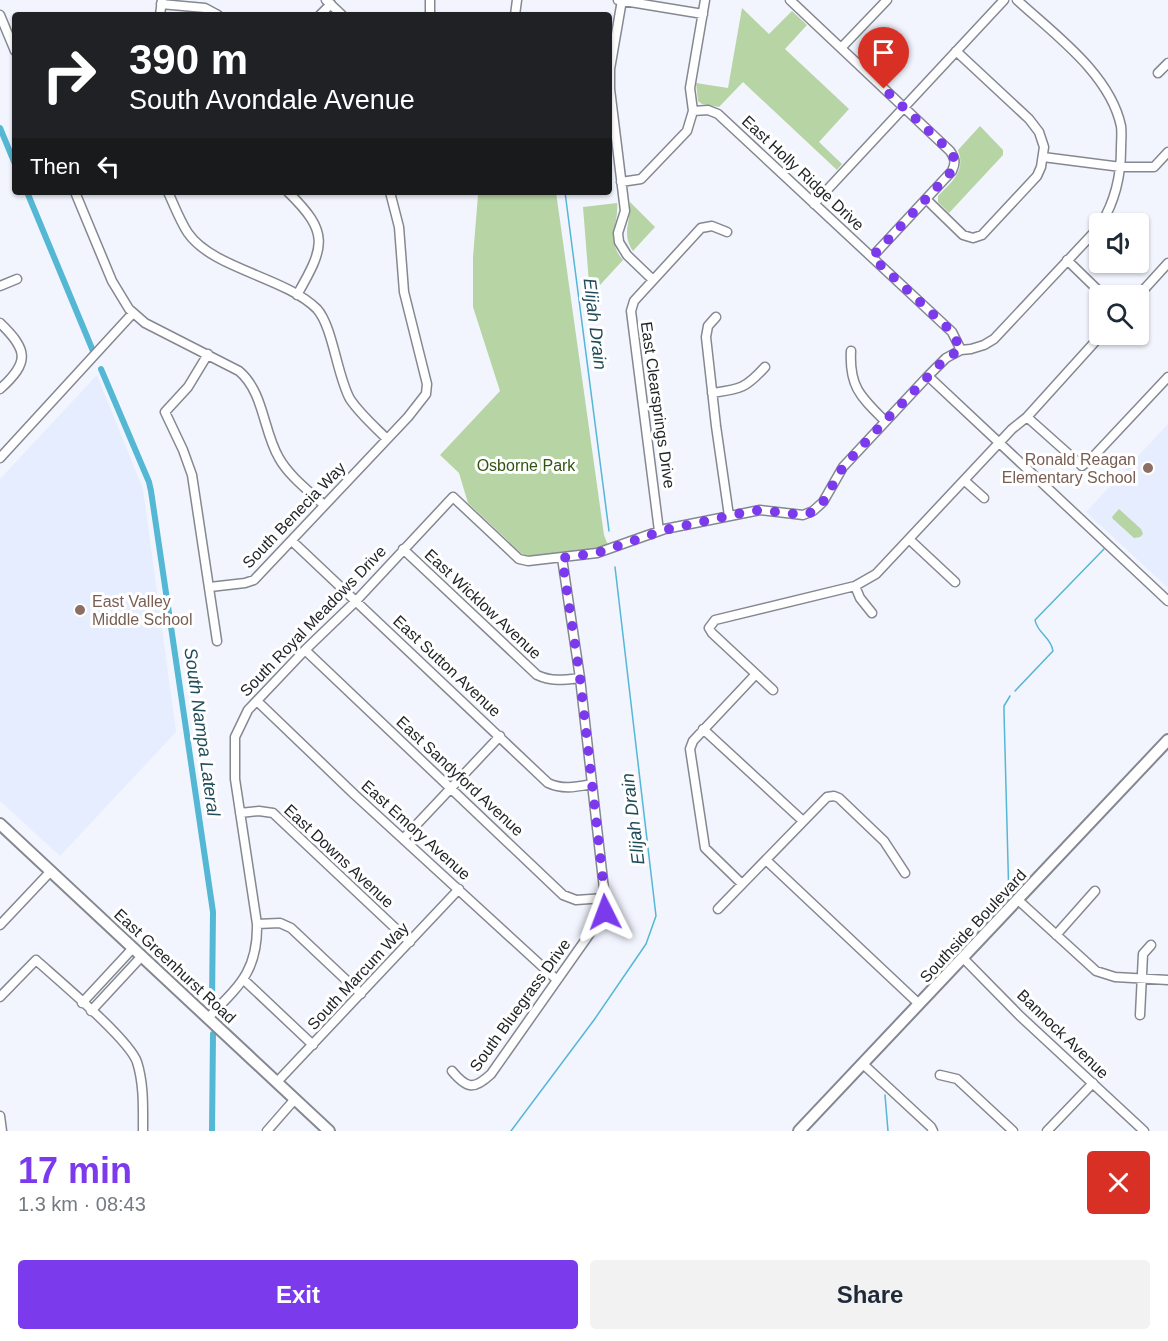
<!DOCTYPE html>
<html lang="en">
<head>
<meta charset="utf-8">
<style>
	:root { --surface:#fff; --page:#f2f2f3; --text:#1f2937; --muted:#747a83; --accent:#7c3aed }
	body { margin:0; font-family:Helvetica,sans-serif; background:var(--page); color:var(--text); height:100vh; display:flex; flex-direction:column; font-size:22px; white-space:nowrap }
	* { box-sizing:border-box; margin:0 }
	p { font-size:20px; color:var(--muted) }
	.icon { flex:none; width:33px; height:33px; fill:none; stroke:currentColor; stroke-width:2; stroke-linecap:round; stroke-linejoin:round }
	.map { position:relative; height:1131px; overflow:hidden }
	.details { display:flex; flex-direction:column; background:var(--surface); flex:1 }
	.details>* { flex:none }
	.hud { position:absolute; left:12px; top:12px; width:600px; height:183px; border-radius:6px; box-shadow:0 2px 4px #0004; background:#202124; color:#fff; overflow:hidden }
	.controls { position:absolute; left:1089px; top:213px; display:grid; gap:12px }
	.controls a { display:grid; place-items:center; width:60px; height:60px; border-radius:6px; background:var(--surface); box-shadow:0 2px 4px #0004; font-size:30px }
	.pin { position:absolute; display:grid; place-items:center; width:51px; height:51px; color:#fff; margin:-62px -26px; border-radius:50% 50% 50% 0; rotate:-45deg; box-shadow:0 0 6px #0007 }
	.pin .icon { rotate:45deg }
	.me { position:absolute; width:66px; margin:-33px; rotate:357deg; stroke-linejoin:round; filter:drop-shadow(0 0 4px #0008) }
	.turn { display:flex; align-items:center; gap:21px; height:126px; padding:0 18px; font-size:27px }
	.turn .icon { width:78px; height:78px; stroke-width:2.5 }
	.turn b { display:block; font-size:42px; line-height:51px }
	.then { display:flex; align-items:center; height:57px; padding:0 18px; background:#0003; gap:12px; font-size:22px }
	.round { display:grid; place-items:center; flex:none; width:63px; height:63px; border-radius:6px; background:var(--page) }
	.headline { display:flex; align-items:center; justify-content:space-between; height:102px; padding:0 18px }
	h1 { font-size:36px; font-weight:700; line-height:45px; color:var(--accent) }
	.action { display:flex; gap:12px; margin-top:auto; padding:12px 18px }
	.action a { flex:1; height:69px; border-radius:6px; background:var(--accent); color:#fff; font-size:24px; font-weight:700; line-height:69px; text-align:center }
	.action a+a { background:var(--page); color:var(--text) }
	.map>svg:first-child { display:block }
	.built { fill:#e5edfe }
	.green { fill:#b6d4a4 }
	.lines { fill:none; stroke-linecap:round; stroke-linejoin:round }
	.stream { stroke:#54b7d4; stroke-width:1.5 }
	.canal { stroke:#54b7d4; stroke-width:6 }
	.minor-casing { stroke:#848891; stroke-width:11 }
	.major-casing { stroke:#848891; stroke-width:14 }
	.minor { stroke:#fff; stroke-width:8 }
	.major { stroke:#fff; stroke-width:10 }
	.route { stroke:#7c3aed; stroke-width:10; stroke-dasharray:0 18 }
	.education-dot { fill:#8d6e63; stroke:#fff; stroke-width:2 }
	.labels { text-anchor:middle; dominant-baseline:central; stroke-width:6; stroke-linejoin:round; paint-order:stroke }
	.street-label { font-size:16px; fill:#232529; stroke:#fff }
	.education-label { font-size:16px; fill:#785e54; stroke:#fff; text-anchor:end }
	.park-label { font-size:16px; fill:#305510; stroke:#fff }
	.water-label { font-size:18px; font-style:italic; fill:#204c59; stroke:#fff }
</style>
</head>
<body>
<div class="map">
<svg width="1168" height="1131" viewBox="0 0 1168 1131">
	<rect width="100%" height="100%" fill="#f2f5fe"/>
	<path class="built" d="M97,375L143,489L176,732L60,856L0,801V479Z
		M1168,424V588L1086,512Z"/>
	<path class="green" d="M742,8L769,34L792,11L807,25L785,49L849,109L819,142L842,164L837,170L743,82L719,107L702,104L698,101L696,83L728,88Z
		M980,126L1003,150V155L949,213L938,202V196C952,181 966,172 958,150Z
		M475,192H556L604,535L608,545L589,550L536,557H528L521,553L468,503L459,473L440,455L500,391L473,307V257L478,195Z
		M630,202L655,227L633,251C621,234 631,222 630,202Z
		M617,203C619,226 605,239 623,260L590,296L583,207Z
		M1119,509L1141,529L1143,534L1140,537L1134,538L1113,519L1112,517Z"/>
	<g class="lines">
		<path class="stream" d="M565,192L609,531
			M1015,691L1053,651C1051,637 1037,633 1035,620L1104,549
			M1009,901L1004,712V706L1010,696
			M885,1095L888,1131
			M511,1131L594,1020L646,944L656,916L615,567"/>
		<path class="canal" d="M0,128L15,164
			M27,192L93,351
			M101,369L149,482L151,491L213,912L212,1002
			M212,1131L213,1034"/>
		<defs>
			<path id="minor" d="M326,0L342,15
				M618,0L703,14
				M622,0L610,69V89L625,211L618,233L619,242L627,255L653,280
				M790,0L950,151C955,158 956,163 952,171L872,257
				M1017,0C1054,34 1110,74 1121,126C1122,133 1121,142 1121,149C1121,176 1115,201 1101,224
				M161,4L205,8L218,15
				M0,15L15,51
				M160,15L162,0
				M320,15L331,4
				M430,15V0
				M515,15L517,0
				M841,48L887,0
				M1158,73L1168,63
				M693,111L708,110L718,114L952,332L961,350
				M1043,157L1121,167H1154L1168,152
				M621,182L641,179L687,131L693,111L690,88L705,0
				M75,192L112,281L129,309L145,323L239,371C264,392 263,431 279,458C289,476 309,491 324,505
				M168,192C174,205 180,221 188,233C213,269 285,277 317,309C333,327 337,376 350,399C360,414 375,427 387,439
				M288,192C330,233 325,246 297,295
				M926,199L963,235L973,238L982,235L1037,176L1041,167L1044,147L1039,132L1029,119L956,51
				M814,204L1004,0
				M1067,260L1104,296
				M0,286L17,279
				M1138,296L1168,263
				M716,317L708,326L706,337L716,426L729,516
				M0,323C28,350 30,362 0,389
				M851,351C849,387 861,397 885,421
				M208,354L188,387L165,412L183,450L192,475L217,641
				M928,376L1168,601
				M712,393C740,389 745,389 765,367
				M1027,417L1082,466L1092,458L1168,377
				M0,458L133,313
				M965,481L984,498
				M659,531L631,311L634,301L701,228L712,226L727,232
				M910,540L955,582
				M292,541L548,783C563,790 576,787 592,784
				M403,549L537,675C552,682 564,680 580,678
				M855,586L860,598L872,613
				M210,587L245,583L254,580L408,417L426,394L427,384L404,292L399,227L390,192
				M305,650L563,895L576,900L605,898
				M773,690L712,633L709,628L715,620L855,586L876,574L1012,429L1027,417L1102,334
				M257,701L355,795L557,980
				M703,729L803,821
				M240,813L259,811L273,813L410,942
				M403,839L500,736
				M766,860L919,1004
				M742,884L705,848L690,749L693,741L756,674
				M1018,900L1096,971L1115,977L1168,980
				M718,909L827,797L834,796L839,798L884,841L905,873
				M257,924L280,923L291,928L361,994
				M0,925L51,871
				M1056,935L1095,891
				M963,958L1020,1016L1144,1131
				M243,979L313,1045
				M0,997L36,960C57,979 129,1039 137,1062C144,1084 143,1108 143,1131
				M82,1003L133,948
				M91,1011L142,956
				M1140,1015L1143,954L1151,945
				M208,1018C239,986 258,971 257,924L235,779V737L248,710L305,650L356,601L453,497L519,559L528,561L597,553L665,529L760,510L803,515L813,511L823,502L843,467L928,376L946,358L961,350L971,349L984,345L994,339L1100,226
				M863,1064L931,1127L933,1131
				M452,1071C467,1089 474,1090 491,1074L605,912V898L580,678L562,558
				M940,1075L957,1079L1013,1131
				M277,1082L459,889
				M0,1116L2,1131
				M267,1131L295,1099
				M1047,1131L1093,1083"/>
			<path id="major" d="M0,824L329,1131
				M799,1131L1168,740"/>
		</defs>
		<use href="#minor" class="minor-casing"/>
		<use href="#major" class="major-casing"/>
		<use href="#minor" class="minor"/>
		<use href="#major" class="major"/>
	</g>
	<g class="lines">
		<path class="route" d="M605,912V898L580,678L562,558L597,553L665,530L742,513L760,510L803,515L813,512L823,502L843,467L885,421L946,358L961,350L952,332L872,257L952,171C956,163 955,158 950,151L884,89"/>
	</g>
	<g class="education-dot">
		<circle cx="1148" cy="468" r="6"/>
		<circle cx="80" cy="610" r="6"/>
	</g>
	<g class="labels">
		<g class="street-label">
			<text transform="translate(803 173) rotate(43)">East Holly Ridge Drive</text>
			<text transform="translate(658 405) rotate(82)">East Clearsprings Drive</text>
			<text transform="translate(294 515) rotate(-46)">South Benecia Way</text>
			<text transform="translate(483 604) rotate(43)">East Wicklow Avenue</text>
			<text transform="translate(313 621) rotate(-46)">South Royal Meadows Drive</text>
			<text transform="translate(447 666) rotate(43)">East Sutton Avenue</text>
			<text transform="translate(460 776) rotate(43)">East Sandyford Avenue</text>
			<text transform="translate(416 830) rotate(42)">East Emory Avenue</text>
			<text transform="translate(339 856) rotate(43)">East Downs Avenue</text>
			<text transform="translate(973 926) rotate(-47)">Southside Boulevard</text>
			<text transform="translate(175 966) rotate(43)">East Greenhurst Road</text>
			<text transform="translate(358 976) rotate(-47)">South Marcum Way</text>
			<text transform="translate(520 1005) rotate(-54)">South Bluegrass Drive</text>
			<text transform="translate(1063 1034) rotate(44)">Bannock Avenue</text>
		</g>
		<g class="education-label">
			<text x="1136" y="459">Ronald Reagan<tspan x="1136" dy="18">Elementary School</tspan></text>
			<text x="92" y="601" text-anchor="start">East Valley<tspan x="92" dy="18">Middle School</tspan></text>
		</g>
		<g class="park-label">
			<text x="526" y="465">Osborne Park</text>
		</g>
		<g class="water-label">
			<text transform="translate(595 324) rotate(83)">Elijah Drain</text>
			<text transform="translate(202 732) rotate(82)">South Nampa Lateral</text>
			<text transform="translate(633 819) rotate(-97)">Elijah Drain</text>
		</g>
	</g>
</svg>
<div class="controls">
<a><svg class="icon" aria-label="sound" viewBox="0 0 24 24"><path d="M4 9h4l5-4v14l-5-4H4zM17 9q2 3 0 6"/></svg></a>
<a><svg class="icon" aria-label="search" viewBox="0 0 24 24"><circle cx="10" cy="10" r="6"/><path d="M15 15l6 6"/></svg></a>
</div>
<div class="pin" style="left:884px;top:89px;background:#d93025"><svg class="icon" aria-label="arrive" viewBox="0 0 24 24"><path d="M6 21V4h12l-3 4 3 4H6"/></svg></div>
<svg class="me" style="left:605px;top:912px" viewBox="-20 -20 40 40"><path d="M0-17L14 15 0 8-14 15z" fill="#7c3aed" stroke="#fff" stroke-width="4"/></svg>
<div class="hud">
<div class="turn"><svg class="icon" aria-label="right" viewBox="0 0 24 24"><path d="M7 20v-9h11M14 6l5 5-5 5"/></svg><div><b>390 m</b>South Avondale Avenue</div></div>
<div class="then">Then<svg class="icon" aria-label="left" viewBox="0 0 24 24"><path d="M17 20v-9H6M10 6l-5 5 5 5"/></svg></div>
</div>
</div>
<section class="details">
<div class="headline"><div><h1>17 min</h1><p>1.3 km · 08:43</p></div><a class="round" style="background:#d93025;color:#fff"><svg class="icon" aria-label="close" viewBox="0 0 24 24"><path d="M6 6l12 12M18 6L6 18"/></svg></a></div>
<div class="action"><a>Exit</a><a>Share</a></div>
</section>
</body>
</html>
